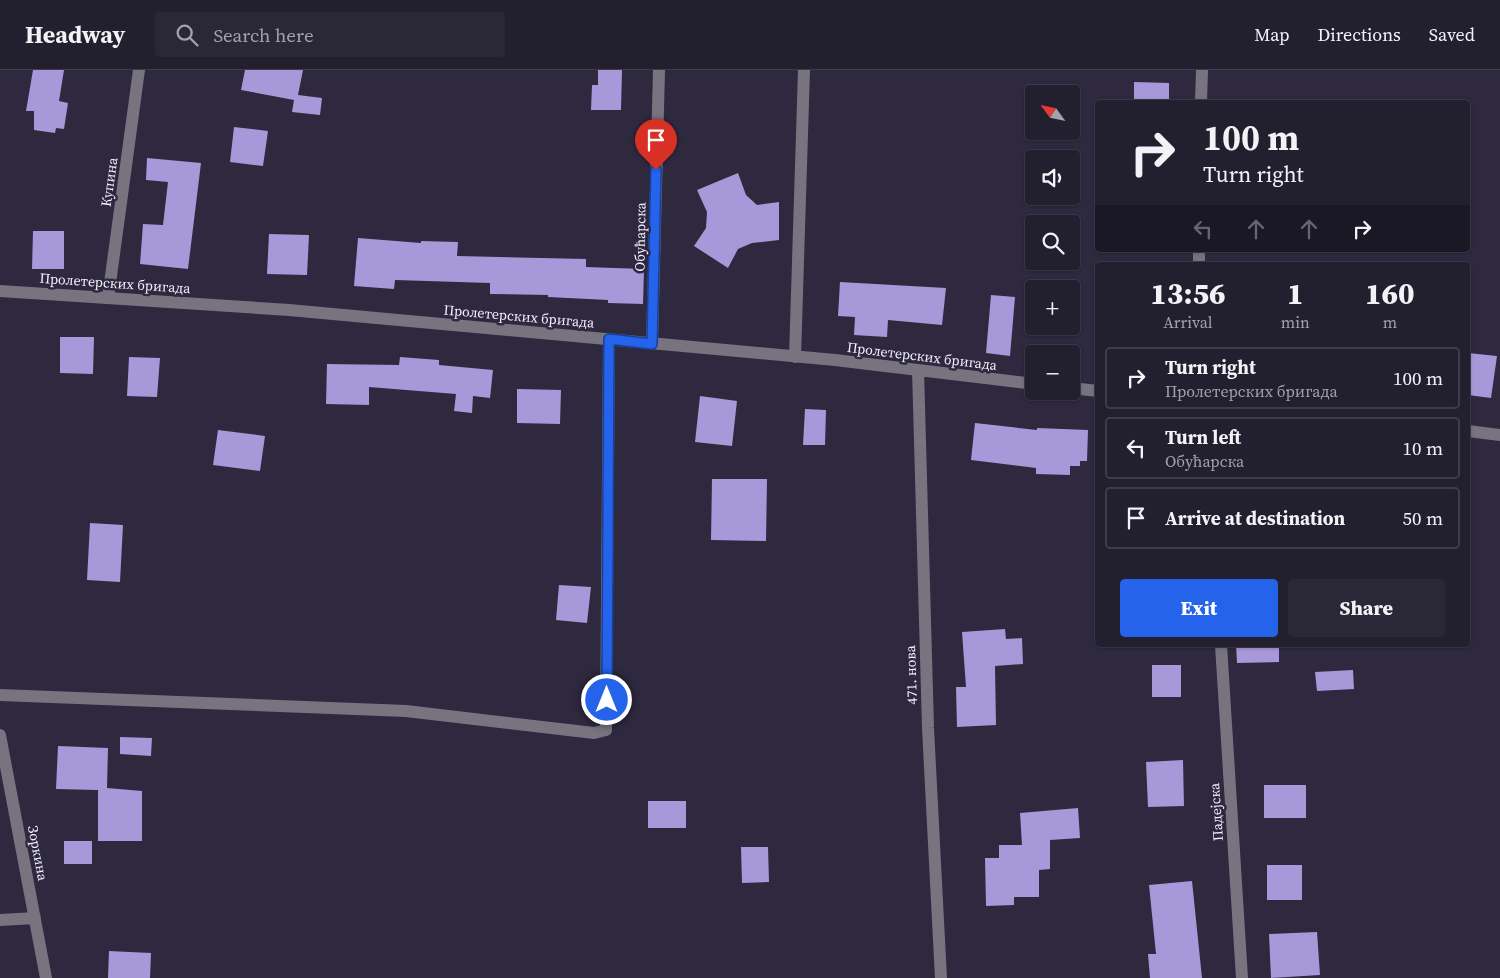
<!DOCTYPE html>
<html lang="en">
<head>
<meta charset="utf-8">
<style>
	:root { --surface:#221f2f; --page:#2a2737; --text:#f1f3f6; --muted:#a2a2aa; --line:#3f3d4b; --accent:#2563eb }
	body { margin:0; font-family:"Source Serif 4",serif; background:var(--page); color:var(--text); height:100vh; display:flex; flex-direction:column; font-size:19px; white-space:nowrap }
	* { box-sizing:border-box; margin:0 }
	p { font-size:16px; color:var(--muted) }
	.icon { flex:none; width:28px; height:28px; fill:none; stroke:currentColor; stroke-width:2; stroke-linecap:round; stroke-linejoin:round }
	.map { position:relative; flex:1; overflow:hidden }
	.details { position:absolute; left:1095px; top:192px; width:375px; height:385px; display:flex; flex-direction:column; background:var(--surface); border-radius:5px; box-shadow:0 1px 4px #0004,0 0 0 1px var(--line) }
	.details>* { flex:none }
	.banner { position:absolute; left:1095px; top:30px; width:375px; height:152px; border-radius:5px; box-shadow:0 1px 4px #0004,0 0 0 1px var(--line); background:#221f2f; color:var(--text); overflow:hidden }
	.needle { width:32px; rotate:303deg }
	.controls { position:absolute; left:1025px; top:15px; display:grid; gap:10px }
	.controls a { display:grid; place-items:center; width:55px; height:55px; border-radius:5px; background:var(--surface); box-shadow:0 1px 4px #0004,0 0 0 1px var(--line); font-size:25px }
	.pin { position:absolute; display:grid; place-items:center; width:42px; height:42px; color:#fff; margin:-51px -21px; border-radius:50% 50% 50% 0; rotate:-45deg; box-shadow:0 0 5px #0007 }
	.pin .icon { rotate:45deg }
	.me { position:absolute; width:55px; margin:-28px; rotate:0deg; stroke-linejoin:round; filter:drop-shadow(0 0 4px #0008) }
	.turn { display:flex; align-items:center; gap:18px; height:105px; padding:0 25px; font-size:22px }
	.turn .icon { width:65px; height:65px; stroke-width:2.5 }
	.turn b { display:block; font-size:35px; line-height:42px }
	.lanes { display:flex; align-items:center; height:48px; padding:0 25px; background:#0003; justify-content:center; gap:25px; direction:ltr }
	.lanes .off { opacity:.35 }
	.eta { display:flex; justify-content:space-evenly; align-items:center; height:85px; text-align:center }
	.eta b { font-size:30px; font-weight:800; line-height:35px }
	.button { display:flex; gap:10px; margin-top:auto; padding:10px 25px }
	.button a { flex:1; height:58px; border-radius:5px; background:var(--accent); color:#fff; font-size:20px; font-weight:800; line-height:58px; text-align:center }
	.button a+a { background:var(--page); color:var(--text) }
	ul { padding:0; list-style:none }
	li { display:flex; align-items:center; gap:15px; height:62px; margin:0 10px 8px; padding:0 15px; border:2px solid var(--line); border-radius:5px }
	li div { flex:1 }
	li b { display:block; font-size:19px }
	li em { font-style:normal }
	header { display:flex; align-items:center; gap:30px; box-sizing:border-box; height:70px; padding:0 25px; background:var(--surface); border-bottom:1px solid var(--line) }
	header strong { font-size:24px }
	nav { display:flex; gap:28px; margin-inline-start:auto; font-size:18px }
	.search { width:350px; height:45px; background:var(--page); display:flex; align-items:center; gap:12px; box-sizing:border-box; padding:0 18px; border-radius:5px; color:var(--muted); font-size:19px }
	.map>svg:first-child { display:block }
	.building { fill:#a798d9 }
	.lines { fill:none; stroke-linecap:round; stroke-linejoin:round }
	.minor { stroke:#777480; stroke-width:12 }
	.route-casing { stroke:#184099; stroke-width:12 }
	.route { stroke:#2563eb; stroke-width:9 }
	.labels { text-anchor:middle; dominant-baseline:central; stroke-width:5; stroke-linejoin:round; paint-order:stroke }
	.street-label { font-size:14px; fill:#f2effe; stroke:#2e293f }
</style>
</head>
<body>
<header>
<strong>Headway</strong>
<div class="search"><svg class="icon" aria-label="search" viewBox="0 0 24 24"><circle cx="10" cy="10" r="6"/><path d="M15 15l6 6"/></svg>Search here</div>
<nav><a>Map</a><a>Directions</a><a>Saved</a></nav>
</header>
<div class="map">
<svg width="1500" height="908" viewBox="0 0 1500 908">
	<rect width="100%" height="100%" fill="#2e293f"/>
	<path class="building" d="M33,0H64L59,31L68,33L64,59L56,58L55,63L34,60V41H26Z
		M245,0H303L298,25L322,28L320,45L292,42L294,30L241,20Z
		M598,0H622L621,40H591L592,15H598Z
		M1134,12L1169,13V32H1134Z
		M234,57L268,61L263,96L230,92Z
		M147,88L201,93L188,199L140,194L143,154L163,155L168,112L146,110Z
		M738,103L746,125L757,135L779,132V170L752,173L738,179L728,198L694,176L706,158L707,142L697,120Z
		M33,161H64V199H32Z
		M269,164L309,165L307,205L267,204Z
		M358,168L421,173V171L458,172L457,186L586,189V197L644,199L643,234L608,233V230L548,227V225L490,224V213L395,210L394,219L354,216Z
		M840,212L946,218L942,255L888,250L887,267L854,265L855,247L838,246Z
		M991,225L1015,227L1010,286L986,283Z
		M60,267H94L93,304L60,303Z
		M1468,283L1497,286L1491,328L1468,325Z
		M129,287L160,288L157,327L127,326Z
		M400,287L439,290V295L493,300L490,328L473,326L472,343L454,341L456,324L369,317V335L326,334L327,294L399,295Z
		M517,319L561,320L560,354L517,353Z
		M700,326L737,331L732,376L695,372Z
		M805,339L826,340L825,375H803Z
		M975,353L1037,360V358L1088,360L1087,391H1080V396H1070V405L1036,404V398L971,390Z
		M218,360L265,366L260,401L213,395Z
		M712,409H767L766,471L711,470Z
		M90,453L123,455L120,512L87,510Z
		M559,515L591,517L587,553L556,550Z
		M1005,559L1006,569L1022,568L1023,594L995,596L996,655L957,657L956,617H966L962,562Z
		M1236,575H1279V592L1237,593Z
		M1152,595H1181V627H1152Z
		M1353,600L1354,619L1317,621L1315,602Z
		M120,667L152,668L151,686L120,684Z
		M58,676L108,678L107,718L142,721V771H98V720L56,719Z
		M1183,690L1184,736L1148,737L1146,692Z
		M1264,715H1306V748H1264Z
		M648,731H686V758H648Z
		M1078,738L1080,768L1050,770V799L1039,800V827H1014V835L986,836L985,788H999V775H1022L1020,743Z
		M64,771H92V794H64Z
		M741,777H768L769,812L742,813Z
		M1267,795H1302V830H1267Z
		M1192,811L1202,908H1150L1148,884H1156L1149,815Z
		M1317,862L1320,905L1271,908L1269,864Z
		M109,881L151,883L150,908H108Z"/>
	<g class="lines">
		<path class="minor" d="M1201,32L1202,0
			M1199,180V195
			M0,221L289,240L835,290L1034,314
			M108,228L139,0
			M652,274L659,0
			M795,287L804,0
			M918,300L928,658L941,908
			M1071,318L1098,321
			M1468,361L1500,365
			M1221,575L1242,908
			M0,625L406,641L594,663L606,660L609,269
			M0,665L46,908
			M0,850L35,848"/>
	</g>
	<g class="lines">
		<defs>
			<path id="route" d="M607,630L609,269L652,274L656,100"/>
		</defs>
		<use href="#route" class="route-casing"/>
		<use href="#route" class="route"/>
	</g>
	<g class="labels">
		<g class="street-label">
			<text transform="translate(109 112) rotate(-82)">Купина</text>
			<text transform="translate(640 167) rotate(-89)">Обућарска</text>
			<text transform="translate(115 213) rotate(4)">Пролетерских бригада</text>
			<text transform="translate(519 246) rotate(5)">Пролетерских бригада</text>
			<text transform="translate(922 286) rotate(7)">Пролетерских бригада</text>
			<text transform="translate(911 605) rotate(-92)">471. нова</text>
			<text transform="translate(1216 742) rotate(-94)">Падејска</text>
			<text transform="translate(38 783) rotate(79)">Зоркина</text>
		</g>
	</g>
</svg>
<div class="controls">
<a><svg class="needle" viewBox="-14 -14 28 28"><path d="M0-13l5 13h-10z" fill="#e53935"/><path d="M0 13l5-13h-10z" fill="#a2a2aa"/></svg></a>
<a><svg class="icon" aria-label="sound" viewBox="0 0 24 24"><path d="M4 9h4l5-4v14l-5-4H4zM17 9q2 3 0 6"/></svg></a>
<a><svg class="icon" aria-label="search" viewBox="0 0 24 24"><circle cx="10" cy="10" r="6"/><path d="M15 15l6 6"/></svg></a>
<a>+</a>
<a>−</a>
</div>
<div class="pin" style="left:656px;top:100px;background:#d93025"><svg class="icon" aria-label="arrive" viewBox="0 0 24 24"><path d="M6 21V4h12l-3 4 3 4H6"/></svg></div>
<svg class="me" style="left:607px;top:630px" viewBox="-20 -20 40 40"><circle r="17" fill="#2563eb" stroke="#fff" stroke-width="3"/><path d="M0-11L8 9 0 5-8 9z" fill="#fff"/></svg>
<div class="banner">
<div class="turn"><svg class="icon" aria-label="right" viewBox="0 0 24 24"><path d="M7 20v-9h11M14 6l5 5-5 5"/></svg><div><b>100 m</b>Turn right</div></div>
<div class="lanes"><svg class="icon off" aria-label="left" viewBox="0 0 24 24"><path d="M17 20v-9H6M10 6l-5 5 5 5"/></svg><svg class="icon off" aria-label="ahead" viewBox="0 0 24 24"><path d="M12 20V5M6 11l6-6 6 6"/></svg><svg class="icon off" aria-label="ahead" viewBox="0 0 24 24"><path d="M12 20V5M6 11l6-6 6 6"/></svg><svg class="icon" aria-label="right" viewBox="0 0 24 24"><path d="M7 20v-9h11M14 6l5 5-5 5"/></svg></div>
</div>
<section class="details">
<div class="eta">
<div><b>13:56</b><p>Arrival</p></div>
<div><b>1</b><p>min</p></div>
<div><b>160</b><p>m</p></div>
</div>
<ul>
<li><svg class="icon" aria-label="right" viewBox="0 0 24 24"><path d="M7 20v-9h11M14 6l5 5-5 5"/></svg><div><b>Turn right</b><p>Пролетерских бригада</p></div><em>100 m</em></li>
<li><svg class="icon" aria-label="left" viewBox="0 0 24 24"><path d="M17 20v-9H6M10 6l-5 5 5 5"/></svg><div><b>Turn left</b><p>Обућарска</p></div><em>10 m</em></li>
<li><svg class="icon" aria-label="arrive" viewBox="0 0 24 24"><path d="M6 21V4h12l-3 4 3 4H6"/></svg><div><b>Arrive at destination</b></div><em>50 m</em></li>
</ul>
<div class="button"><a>Exit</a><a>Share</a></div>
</section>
</div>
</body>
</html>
